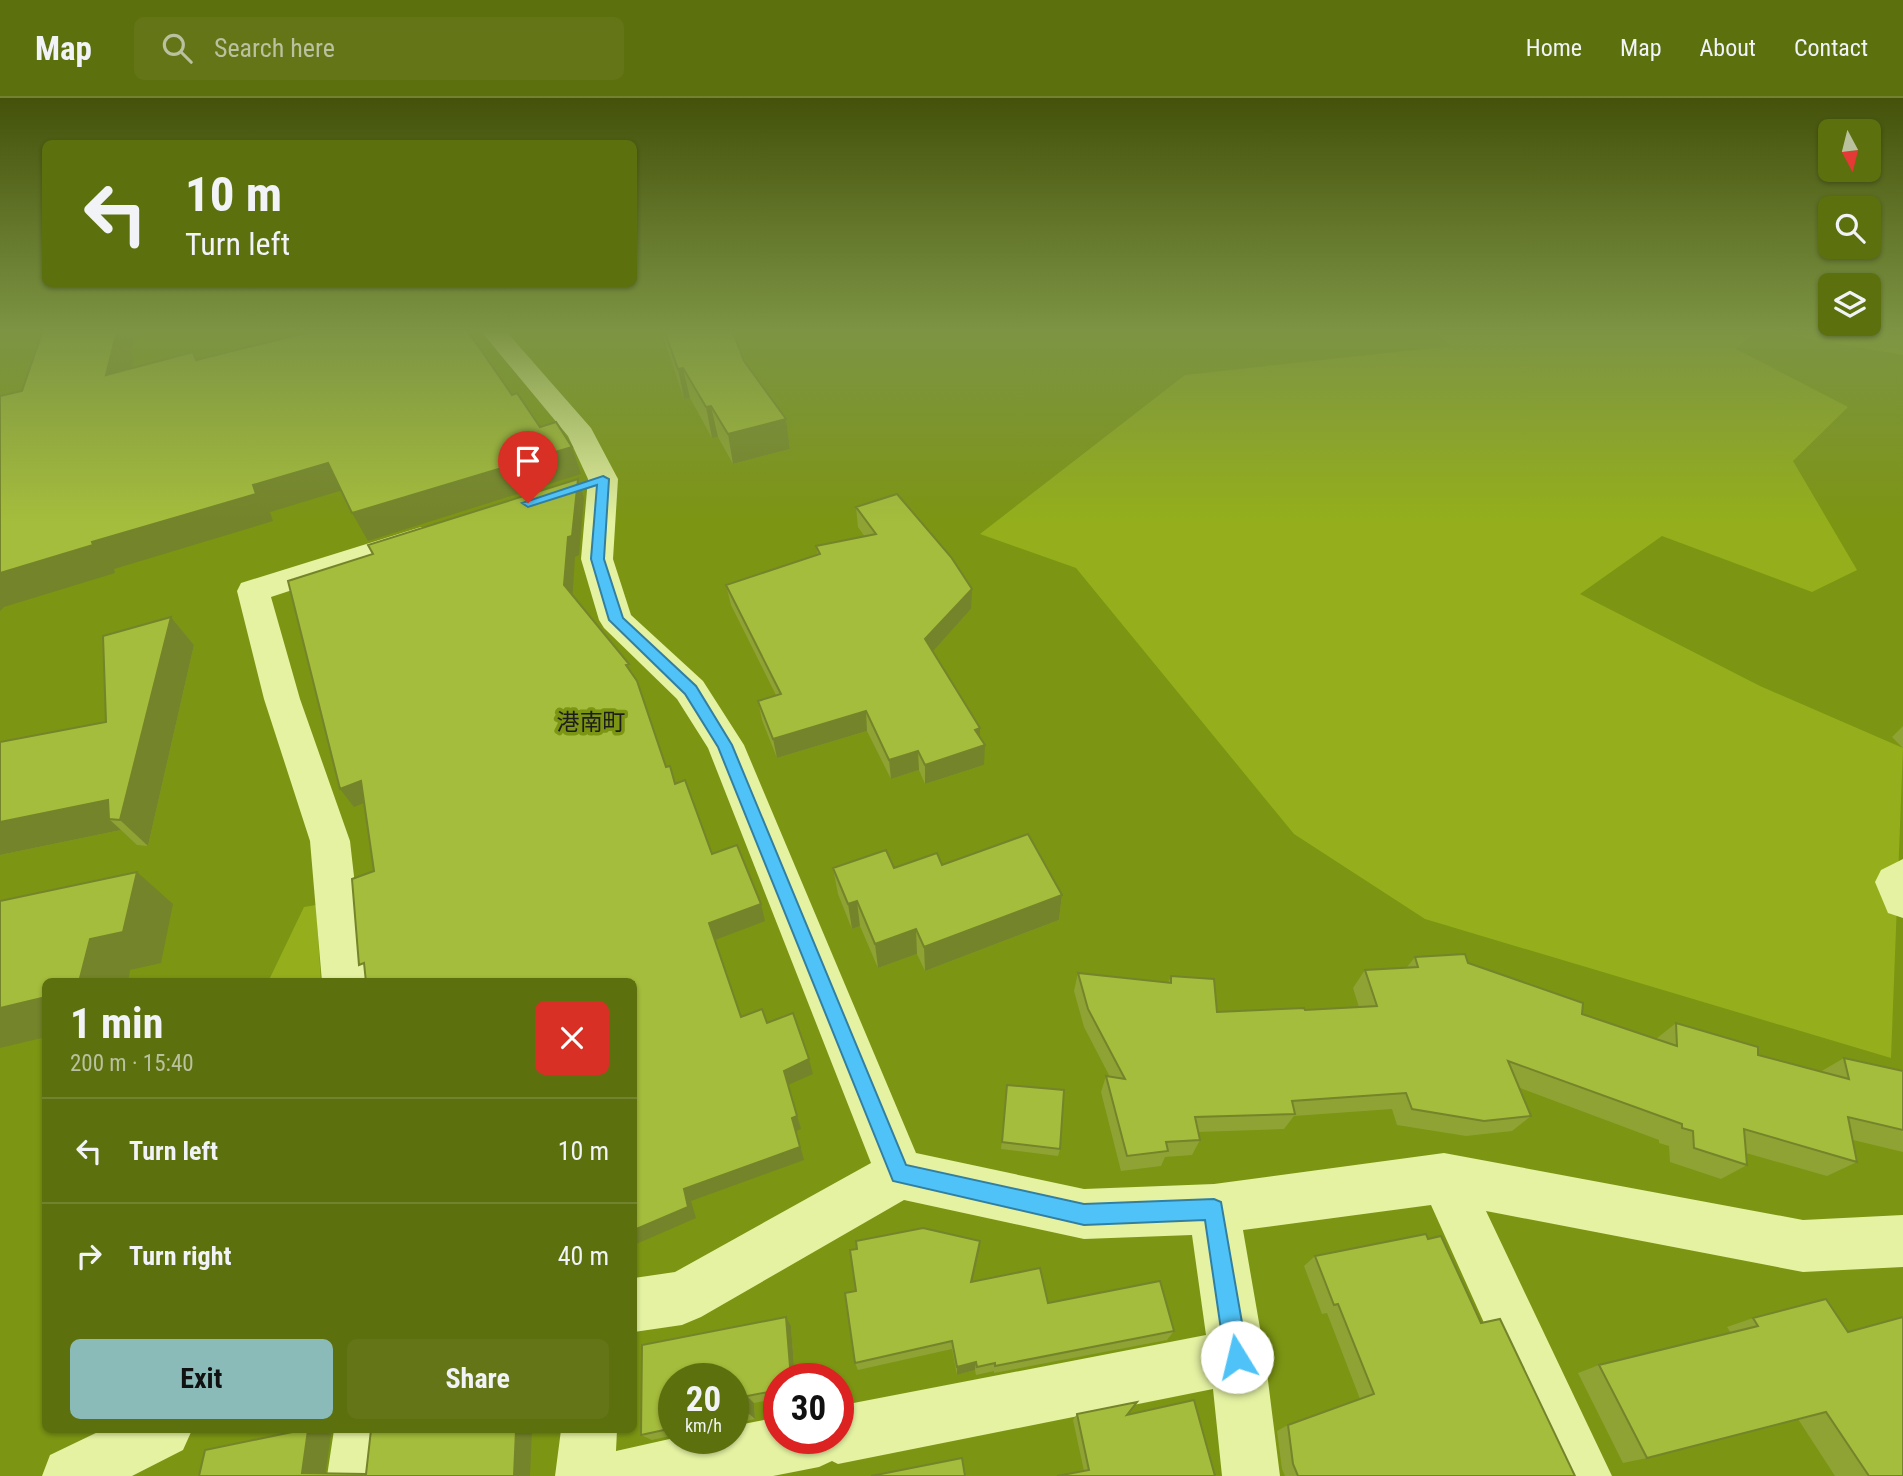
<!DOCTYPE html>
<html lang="en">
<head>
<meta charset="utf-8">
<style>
	:root { --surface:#5d700e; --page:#637517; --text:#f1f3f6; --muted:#b9c19e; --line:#72822e; --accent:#8bbbb9 }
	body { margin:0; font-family:"Roboto Condensed","Noto Sans JP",sans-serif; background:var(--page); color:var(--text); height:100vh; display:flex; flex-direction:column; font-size:26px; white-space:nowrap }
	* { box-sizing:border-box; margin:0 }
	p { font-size:23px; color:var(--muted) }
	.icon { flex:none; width:38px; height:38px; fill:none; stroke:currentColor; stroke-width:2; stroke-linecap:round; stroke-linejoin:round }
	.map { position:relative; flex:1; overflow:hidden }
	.drawer { position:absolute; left:42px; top:880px; width:595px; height:455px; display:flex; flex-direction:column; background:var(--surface); border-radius:10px; box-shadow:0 2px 5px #0004 }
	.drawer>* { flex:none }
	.hud { position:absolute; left:42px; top:42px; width:595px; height:147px; border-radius:10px; box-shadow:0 2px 5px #0004; background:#5d700e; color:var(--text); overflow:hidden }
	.needle { width:46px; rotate:173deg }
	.fabs { position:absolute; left:1818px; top:21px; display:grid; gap:14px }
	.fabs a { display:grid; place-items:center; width:63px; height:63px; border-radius:10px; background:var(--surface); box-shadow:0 2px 5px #0004; font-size:35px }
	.speed { position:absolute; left:658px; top:1265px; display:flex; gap:14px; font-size:35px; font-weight:700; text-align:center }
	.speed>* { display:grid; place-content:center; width:91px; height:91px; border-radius:50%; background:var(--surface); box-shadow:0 2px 5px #0004; line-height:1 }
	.speed small { font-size:18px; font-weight:400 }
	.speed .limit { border:10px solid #d22; background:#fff; color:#111 }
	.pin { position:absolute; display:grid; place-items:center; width:60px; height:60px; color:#fff; margin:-72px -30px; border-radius:50% 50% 50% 0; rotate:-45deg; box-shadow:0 0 7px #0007 }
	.pin .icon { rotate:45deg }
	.me { position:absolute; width:77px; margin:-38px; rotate:351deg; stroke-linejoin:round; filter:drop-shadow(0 0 5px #0008) }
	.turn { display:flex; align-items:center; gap:24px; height:147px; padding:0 28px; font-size:32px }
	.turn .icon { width:91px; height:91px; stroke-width:2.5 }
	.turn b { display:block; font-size:49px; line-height:60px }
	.round { display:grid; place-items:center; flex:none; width:74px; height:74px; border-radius:10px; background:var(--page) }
	.headline { display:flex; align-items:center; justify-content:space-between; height:119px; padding:0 28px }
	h1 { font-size:42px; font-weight:700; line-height:52px }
	.action { display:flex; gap:14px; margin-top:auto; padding:14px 28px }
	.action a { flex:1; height:80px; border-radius:10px; background:var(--accent); color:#111; font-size:28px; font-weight:700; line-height:80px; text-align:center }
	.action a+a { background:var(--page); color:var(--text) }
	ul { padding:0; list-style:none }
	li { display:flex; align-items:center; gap:21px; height:105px; padding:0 28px; border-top:2px solid var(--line) }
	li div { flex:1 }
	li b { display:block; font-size:26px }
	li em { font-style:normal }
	header { display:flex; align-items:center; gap:42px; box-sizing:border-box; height:98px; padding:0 35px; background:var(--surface); border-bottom:2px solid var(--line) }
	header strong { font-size:33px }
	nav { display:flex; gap:38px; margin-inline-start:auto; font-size:24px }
	.search { width:490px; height:63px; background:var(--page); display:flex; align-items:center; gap:18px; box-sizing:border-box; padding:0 24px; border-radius:10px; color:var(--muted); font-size:26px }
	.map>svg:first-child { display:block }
	.green { fill:#94af1b }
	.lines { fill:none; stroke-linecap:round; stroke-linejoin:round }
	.minor { fill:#e4f2a2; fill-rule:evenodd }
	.wall { fill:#8ea334 }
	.shaded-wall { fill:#74842a }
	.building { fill:#a5bd3c; stroke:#74842a; stroke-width:2 }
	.route { fill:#4fc3f7; stroke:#337fa1; stroke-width:2 }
	.labels { text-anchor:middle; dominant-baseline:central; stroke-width:7; stroke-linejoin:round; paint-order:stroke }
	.quarter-label { font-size:23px; fill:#1d1d1d; stroke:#7c9513 }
</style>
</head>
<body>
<header>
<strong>Map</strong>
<div class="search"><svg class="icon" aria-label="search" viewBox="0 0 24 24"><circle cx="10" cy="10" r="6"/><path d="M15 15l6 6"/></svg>Search here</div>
<nav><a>Home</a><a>Map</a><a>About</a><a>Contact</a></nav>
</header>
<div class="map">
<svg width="1903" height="1378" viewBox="0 0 1903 1378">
	<rect width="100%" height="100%" fill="#7c9513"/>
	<path class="green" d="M1433,232H1757L1736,251L1848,309L1793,363L1857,472L1812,494L1662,438L1580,496L1760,588L1903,650L1891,960L1425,821L1294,736L1076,470L980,436L1185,277L1451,248Z
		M1758,232H1903V257Z
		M316,807L321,884H268L304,809Z"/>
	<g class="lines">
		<path class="minor" d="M480,232H505L591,330L618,381L613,461L631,517L703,583L744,647L916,1055L1084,1091L1214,1086L1444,1055L1803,1122L1903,1117V1169L1803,1174L1486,1113L1612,1378H1553L1431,1107L1243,1132L1265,1259L1280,1378H1222L1213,1291L838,1366L832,1363L819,1369L773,1378H555L561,1332H617L616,1353L674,1340H733V1328L779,1319V1340H838V1308L1206,1237L1192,1137L1084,1141L904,1102L701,1219L682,1227L634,1234V1180L675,1174L871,1065L708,650L677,601L604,530L599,522L581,461L588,381L568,338Z
			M421,429L432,432L437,439L432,446L271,499L300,601L350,743L366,884H322L310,743L264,601L237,493L241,485Z
			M1903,761V820L1888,815L1875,784L1881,772Z
			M102,1332H192L183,1352L132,1378H42L50,1357Z
			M334,1332H390L385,1378H327Z"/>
	</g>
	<path class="wall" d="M661,232H732L744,263L786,321L790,351L733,366L718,339L712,340L690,300L684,301Z
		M856,409L971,511L933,553L980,639L984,667L925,686L919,672L891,681L867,633L777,660L762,622L758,603L776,597L731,507L726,487L818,457L816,448L865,439L858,429Z
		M171,519L194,547L148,748L137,747L121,732L0,757L106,624Z
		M1903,628V650L1892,639Z
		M942,767L1062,797L1059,822L925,873L917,856L878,870L860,828L852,831L838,796L833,770H894Z
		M1415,859L1468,865L1582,916L1656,941L1676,925L1758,957L1820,974L1844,960L1903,973V1054L1853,1042L1857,1064L1827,1078L1746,1055L1747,1067L1721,1081L1670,1064L1669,1048L1659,1045V1042L1520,990L1531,1018L1512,1033L1466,1038L1397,1027L1392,1011L1294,1018L1284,1031L1198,1034L1200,1042L1192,1057L1165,1059L1161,1068L1121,1073L1101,994L1106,978L1110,979L1084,929L1074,893L1078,875L1168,885L1171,878L1217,914L1305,912L1359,909L1353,890L1365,872L1407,869Z
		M1007,987L1060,1051L1058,1058L1001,1051Z
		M1428,1141L1481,1225L1575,1378H1285L1282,1371L1277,1333L1288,1327L1360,1301L1327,1215L1322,1216L1304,1168L1315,1158Z
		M857,1151L979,1154L972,1184L1048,1205L1174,1233L1167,1242L994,1275V1273L976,1277L975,1272L957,1277L952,1251L858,1272L855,1265L856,1193Z
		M786,1219L791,1228L795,1281H779V1300L754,1305L755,1321L733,1326V1281H674V1337L652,1342L641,1337L642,1247Z
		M1753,1220L1903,1378H1835L1798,1321L1647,1360L1623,1365L1578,1275L1599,1267L1731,1235L1727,1229Z
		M1077,1316L1127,1317L1215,1378L1084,1373L1073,1322Z"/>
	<path class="shaded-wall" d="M112,232H136L131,254L134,260L125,303L106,277Z
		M683,270L690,300L684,301L678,271Z
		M711,308L718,339L712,340L706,309Z
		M786,321L790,351L733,366L728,336Z
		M572,349L581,376L368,443L352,415Z
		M328,365L343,392L270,414L273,423L114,471L115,475L4,509L0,513V475L92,444L253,387Z
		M578,381L584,400L579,457L575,459L572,506L564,487L568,439Z
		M972,491L971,511L926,561L925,541Z
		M171,519L194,547L148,748L120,722L109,721L121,732L0,757V724L108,702Z
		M866,613L867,633L777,660L773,641Z
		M980,630V649L985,647L984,667L925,686V667L975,632Z
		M918,653L919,672L891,681L889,662Z
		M361,683L374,701L354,709L340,691Z
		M137,774L173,806L161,865L130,872L128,884H79L90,841Z
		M1062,797L1059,822L925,873L924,849Z
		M857,803L860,828L852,831L848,806Z
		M761,806L765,823L715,842L709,825Z
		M916,831L917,856L878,870L875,846Z
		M46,899V939L0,950V910Z
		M809,961L813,976L788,987L801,1031L796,1033L804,1062L691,1103L696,1120L634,1147V1132L684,1091L792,1020L784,973Z
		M980,1143L979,1154L970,1194L971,1184Z
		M786,1219L791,1228L795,1281H791Z
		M976,1264L975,1272L957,1277V1269Z
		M747,1298L754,1305L755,1321L748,1315Z
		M308,1332H313L331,1336L325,1378L302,1375Z
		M516,1332H532L530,1378H514Z"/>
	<path class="building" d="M43,232H112L111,234L117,233L106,277L193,254L196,262L317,232H392L393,233L399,232H467L512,297L517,295L540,329L556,324L572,349L352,415L328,365L253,387L256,396L92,444L93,447L0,475V298L22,293Z
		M664,232H732L744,263L786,321L728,336L711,308L706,309L683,270L678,271Z
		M578,381L572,438L568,439L564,487L629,566L626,567L637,583L666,669L670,668L675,686L685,682L712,756L737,747L761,806L709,825L741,919L762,911L767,925L793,915L809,961L784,973L797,1018L792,1020L800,1049L684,1091L688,1109L634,1132V884H366L364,865L359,867L352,781L374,773L361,683L340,691L288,483L373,456L368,447Z
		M897,396L951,459L972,491L925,541L980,630L975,632L985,647L925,667L918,653L889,662L866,613L773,641L758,603L781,596L726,487L820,456L816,448L876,436L856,409Z
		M171,519L120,722L109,721L108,702L0,724V644L106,624L103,538Z
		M1028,736L1062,797L924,849L916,831L875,846L857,803L848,806L833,770L886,752L894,770L937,755L942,767Z
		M137,774L123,834L90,841L79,884H46V899L0,910V803Z
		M1465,856L1468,865L1583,905L1582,916L1677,948L1676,925L1758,949V957L1849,981L1844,960L1903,973V1032L1848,1019L1857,1064L1744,1031L1747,1067L1694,1050L1693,1033L1682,1030V1026L1508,963L1531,1018L1484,1023L1412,1011L1406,995L1292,1003L1295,1016L1195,1019L1200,1042L1166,1044L1168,1053L1127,1058L1106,978L1125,981L1088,911L1078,875L1171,885V878L1214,881L1217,914L1304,910L1305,912L1377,908L1365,872L1418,869L1415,859Z
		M1007,987L1064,992L1060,1051L1002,1044Z
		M923,1130L980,1143L971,1184L1040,1170L1048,1205L1160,1183L1174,1233L995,1268V1265L977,1269L976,1264L957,1269L952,1243L855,1265L845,1195L856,1193L850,1152L857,1151L856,1143Z
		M1426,1136L1428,1141L1441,1138L1481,1225L1500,1221L1575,1378H1298L1293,1366L1288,1327L1374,1296L1338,1206L1334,1207L1315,1158Z
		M1826,1201L1848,1234L1903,1219V1378H1869L1826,1314L1647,1360L1599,1267L1758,1228L1753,1220Z
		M786,1219L791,1281H779V1292L747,1298L748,1315L733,1318V1281H674V1331L664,1332L641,1337L642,1247Z
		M1194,1302L1215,1378H1057L1089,1372L1077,1316L1137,1304L1127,1317Z
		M302,1332H308L302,1375L366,1376L371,1332H516L514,1378H199L205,1352Z
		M962,1360L965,1378H871Z"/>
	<linearGradient id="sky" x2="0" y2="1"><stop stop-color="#44520a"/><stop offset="0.55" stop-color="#7d9444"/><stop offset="1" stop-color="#7d9444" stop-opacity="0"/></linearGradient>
	<rect width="1903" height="424" fill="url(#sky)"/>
	<path class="route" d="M603,378L609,381L604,461L623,520L696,588L732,647L906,1067L1084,1106L1214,1101L1221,1104L1248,1259L1245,1267L1237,1270L1229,1267L1225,1259L1205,1122L1084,1127L893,1083L718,649L685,596L609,522L591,461L597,387L528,409L522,405Z"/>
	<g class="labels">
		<g class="quarter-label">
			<text x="591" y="624">港南町</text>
		</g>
	</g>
</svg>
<div class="fabs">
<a><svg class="needle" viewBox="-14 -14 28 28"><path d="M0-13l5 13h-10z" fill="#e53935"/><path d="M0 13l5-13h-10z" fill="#b9c19e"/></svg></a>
<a><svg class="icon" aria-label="search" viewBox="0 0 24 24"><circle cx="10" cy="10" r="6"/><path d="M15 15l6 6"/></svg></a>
<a><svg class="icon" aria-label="layers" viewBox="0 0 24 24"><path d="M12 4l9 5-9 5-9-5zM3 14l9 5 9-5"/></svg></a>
</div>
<div class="speed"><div>20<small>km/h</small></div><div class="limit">30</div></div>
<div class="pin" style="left:528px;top:405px;background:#d93025"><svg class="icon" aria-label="arrive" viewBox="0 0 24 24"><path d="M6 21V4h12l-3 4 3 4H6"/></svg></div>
<svg class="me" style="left:1237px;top:1259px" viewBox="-20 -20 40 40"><circle r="19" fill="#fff"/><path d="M0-13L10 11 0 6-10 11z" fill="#4fc3f7"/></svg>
<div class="hud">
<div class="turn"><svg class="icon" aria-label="left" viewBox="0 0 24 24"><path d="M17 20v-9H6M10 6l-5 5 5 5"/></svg><div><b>10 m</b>Turn left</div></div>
</div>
<section class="drawer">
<div class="headline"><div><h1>1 min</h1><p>200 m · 15:40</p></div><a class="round" style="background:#d93025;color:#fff"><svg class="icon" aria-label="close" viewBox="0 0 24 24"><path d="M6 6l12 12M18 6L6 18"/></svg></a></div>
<ul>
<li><svg class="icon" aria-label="left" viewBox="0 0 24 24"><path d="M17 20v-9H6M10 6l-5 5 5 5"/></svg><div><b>Turn left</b></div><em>10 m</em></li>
<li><svg class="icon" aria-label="right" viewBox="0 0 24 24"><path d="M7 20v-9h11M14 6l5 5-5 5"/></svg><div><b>Turn right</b></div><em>40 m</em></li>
</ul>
<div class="action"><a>Exit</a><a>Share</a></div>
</section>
</div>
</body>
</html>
